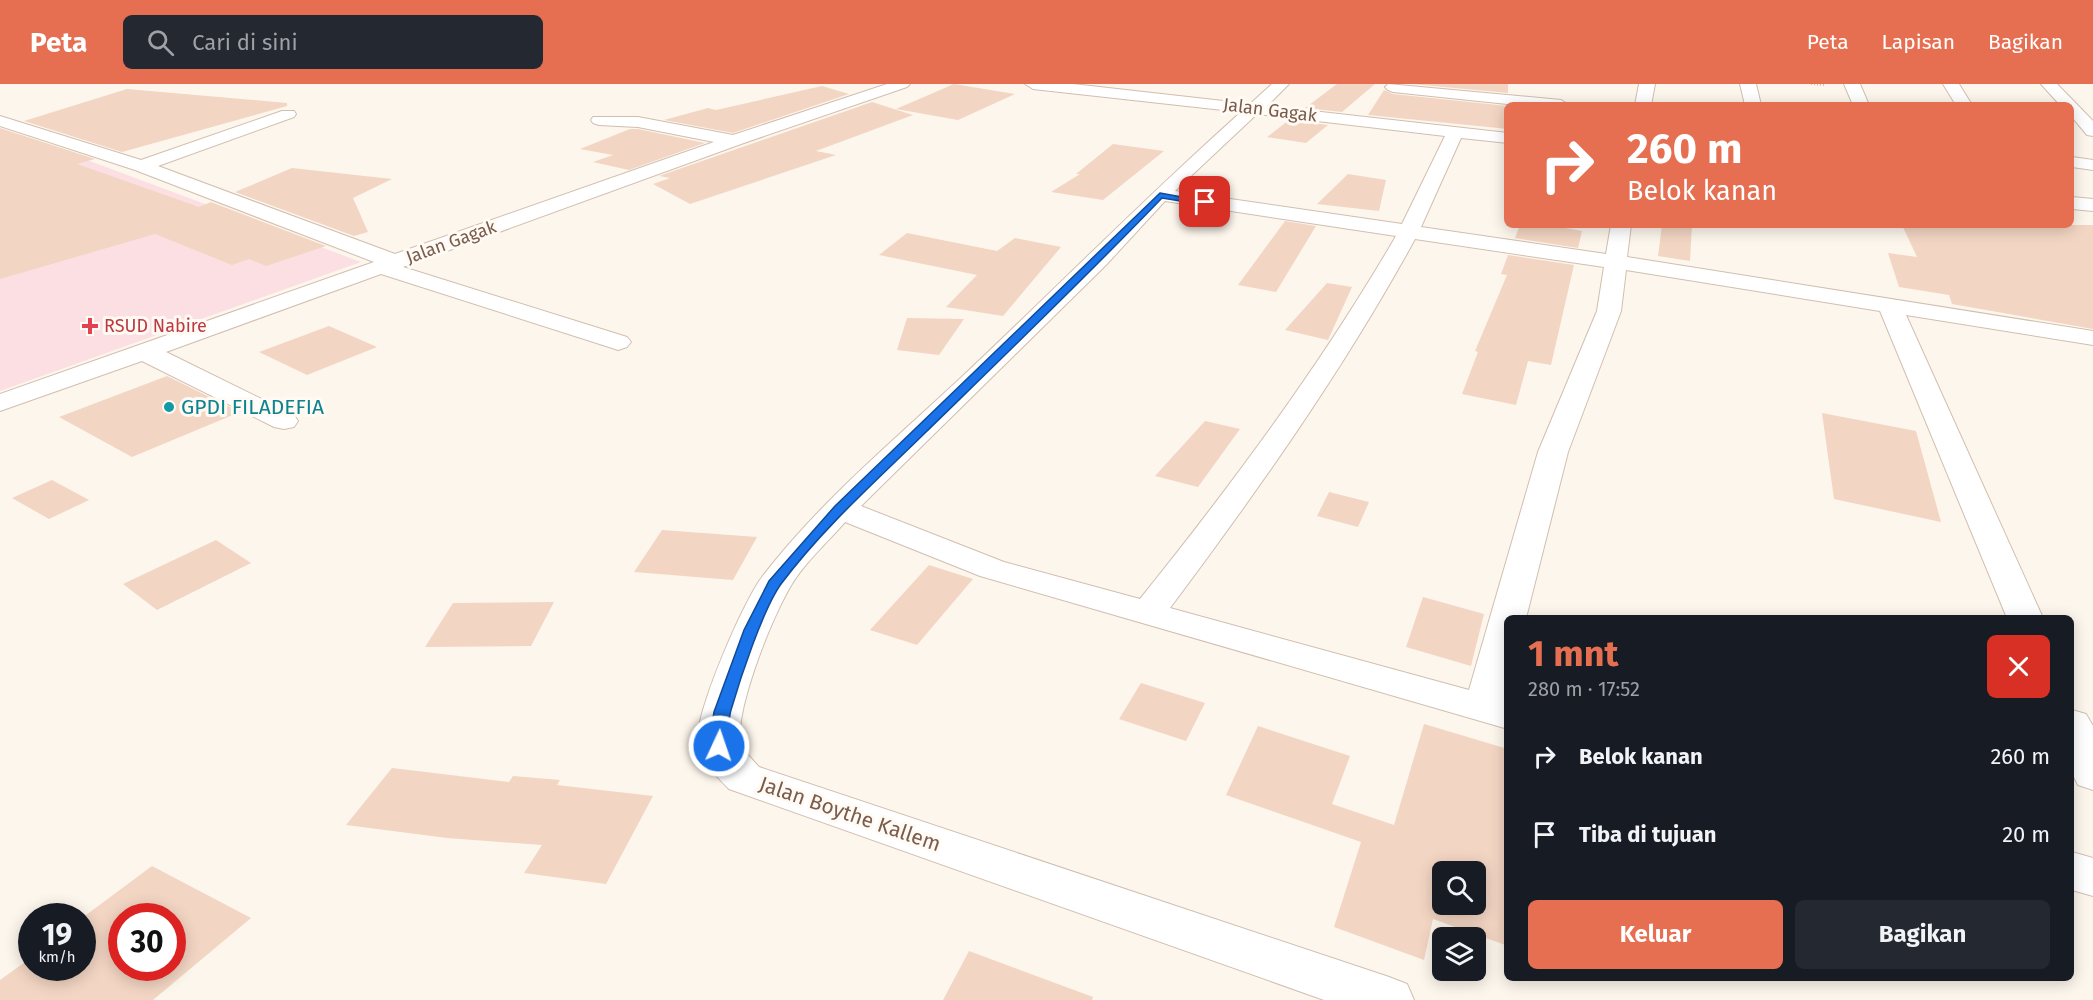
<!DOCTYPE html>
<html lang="id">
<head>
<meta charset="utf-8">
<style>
	:root { --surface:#171b24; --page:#242831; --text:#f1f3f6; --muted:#9ea1a6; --accent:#e76f51 }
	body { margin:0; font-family:"Fira Sans",sans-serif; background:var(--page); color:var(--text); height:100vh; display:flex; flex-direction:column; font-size:22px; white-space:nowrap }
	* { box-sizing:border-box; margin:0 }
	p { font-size:20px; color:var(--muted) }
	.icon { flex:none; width:33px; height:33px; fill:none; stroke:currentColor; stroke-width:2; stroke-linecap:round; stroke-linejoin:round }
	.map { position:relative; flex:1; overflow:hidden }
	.side { position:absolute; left:1504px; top:531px; width:570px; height:366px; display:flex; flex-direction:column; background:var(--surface); border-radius:9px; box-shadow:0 3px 15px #0003 }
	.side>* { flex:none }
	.guide { position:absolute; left:1504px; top:18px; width:570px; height:126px; border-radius:9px; box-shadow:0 3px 15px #0003; background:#e76f51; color:#fff; overflow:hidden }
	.buttons { position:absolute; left:1432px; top:777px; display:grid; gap:12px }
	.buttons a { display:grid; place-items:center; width:54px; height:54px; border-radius:9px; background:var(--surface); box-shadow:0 3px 15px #0003; font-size:30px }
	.speed { position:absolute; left:18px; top:819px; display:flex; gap:12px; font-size:30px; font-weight:700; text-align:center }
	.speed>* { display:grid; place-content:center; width:78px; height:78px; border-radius:50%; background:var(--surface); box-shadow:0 3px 15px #0003; line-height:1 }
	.speed small { font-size:15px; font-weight:400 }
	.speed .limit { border:9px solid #d22; background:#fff; color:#111 }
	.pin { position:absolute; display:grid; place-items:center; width:51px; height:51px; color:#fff; margin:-26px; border-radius:12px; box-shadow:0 3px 9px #0006 }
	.me { position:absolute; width:66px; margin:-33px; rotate:3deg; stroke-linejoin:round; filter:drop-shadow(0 0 4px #0008) }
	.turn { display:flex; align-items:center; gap:21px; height:126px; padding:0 24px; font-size:27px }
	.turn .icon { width:78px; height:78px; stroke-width:2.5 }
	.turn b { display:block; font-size:42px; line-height:51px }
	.round { display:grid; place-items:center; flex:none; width:63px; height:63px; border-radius:9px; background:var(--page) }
	.headline { display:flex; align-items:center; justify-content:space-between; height:102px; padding:0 24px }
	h1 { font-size:36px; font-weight:700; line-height:45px; color:var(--accent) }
	.cta { display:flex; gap:12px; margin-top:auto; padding:12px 24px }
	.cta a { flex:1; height:69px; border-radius:9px; background:var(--accent); color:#fff; font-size:24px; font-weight:700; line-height:69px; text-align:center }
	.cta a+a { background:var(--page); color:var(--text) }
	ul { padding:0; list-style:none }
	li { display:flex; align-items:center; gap:18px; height:78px; padding:0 24px }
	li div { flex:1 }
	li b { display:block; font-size:22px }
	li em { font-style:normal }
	header { display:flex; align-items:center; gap:36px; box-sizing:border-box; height:84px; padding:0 30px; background:var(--accent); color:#fff }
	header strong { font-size:28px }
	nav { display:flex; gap:33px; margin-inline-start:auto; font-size:21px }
	.search { width:420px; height:54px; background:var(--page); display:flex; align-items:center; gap:15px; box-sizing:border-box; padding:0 21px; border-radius:9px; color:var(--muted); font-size:22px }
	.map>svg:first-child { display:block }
	.medical { fill:#fbdfe3 }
	.building { fill:#f3d5c3; fill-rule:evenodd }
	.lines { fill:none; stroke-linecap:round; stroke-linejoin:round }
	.street-casing { stroke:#d1beb0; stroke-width:2 }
	.path { stroke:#d9b8a5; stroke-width:2; stroke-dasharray:1 2; stroke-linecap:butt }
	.street { fill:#fff; fill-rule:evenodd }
	.route { fill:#1a73e8; stroke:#114b97; stroke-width:1.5 }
	.health-dot { fill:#e0444e; stroke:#fffaf3; stroke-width:2 }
	.culture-dot { fill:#0f9aa8; stroke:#fffaf3; stroke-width:2 }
	.labels { text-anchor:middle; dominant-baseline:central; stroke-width:6; stroke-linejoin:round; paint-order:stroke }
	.far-street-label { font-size:18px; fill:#7a5c4d; stroke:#fffaf3 }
	.far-health-label { font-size:18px; fill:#be3a42; stroke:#fffaf3; text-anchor:start }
	.culture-label { font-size:21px; fill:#0d838f; stroke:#fffaf3; text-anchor:start }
	.street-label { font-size:21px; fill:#7a5c4d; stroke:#fffaf3 }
</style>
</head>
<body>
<header>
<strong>Peta</strong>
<div class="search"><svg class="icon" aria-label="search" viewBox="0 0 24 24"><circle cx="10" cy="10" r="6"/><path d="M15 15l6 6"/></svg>Cari di sini</div>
<nav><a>Peta</a><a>Lapisan</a><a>Bagikan</a></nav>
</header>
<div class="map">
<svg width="2093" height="916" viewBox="0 0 2093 916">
	<rect width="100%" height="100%" fill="#fdf6ec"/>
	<path class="medical" d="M55,64L361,178L0,307V77Z"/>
	<path class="building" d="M954,0L1015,10L958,36L896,25Z
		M1337,0H1375L1342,28L1305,24Z
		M1412,0H1508V9Z
		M822,2L849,10L733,49L664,36L708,24L716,26Z
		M127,5L287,19V22L122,68L24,37Z
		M1384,6L1393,10L1508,22V45L1368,31Z
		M872,18L913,31L816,67L836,71L690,120L653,100L670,94L659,92Z
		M1289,36L1328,41L1306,59L1267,53Z
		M0,44L95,75L77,80L199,123L211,118L326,162L266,182L249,175L232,181L155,150L0,195Z
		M630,45H638L705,59L629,86L593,78L613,71L580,65Z
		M1113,60L1164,67L1103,116L1051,108L1080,90H1076Z
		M292,84L392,95L353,114L368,148L354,152L235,108Z
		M1348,90L1386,96L1379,127L1317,120Z
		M1285,137L1316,142L1276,208L1238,201Z
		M1520,141H1549L1582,147L1578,164L1515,154Z
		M1662,141H1692L1690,177L1658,172Z
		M1902,141H2093V245L1952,220L1949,211L1899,203L1888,169L1917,173Z
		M907,149L997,167L1015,154L1061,163L1003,232L946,223L977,191L879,171Z
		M1508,171L1574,181L1551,281L1528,277L1516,321L1462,310L1478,268L1475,267L1507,191L1501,190Z
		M1327,199L1352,203L1328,256L1285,246Z
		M907,234L964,235L939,271L897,266Z
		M329,242L377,263L307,291L259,268Z
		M167,292L240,328L132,373L59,333Z
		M1822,329L1916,347L1941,438L1834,415Z
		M1205,337L1240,345L1198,403L1155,392Z
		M52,396L89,416L49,435L12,414Z
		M1329,408L1369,418L1358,443L1317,432Z
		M662,446L757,453L733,496L634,488Z
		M216,456L251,479L157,526L123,500Z
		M929,481L973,495L917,561L870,546Z
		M1423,513L1484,530L1471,582L1406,563Z
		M554,518L531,562L425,563L453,519Z
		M1141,599L1205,619L1186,657L1119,635Z
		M1424,640L1508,665V862L1433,835L1424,876L1334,843L1361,758L1226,711L1258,642L1350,672L1332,720L1394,741ZM1443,788H1476V820H1443Z
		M392,684L509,698L513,692L560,696L557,701L653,712L606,800L524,789L542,761L447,754L346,741Z
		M152,782L251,834L153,916H0V896L32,873V884H82V834ZM122,832H172V884H122Z
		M969,867L1093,913L1092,916H943Z"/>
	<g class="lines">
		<defs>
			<path id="street" d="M887,0H910L907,3L741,60L403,183L627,253L631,258L627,263L618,266L609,263L381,190L166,268L294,331L298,337L294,343L284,345L274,343L142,277L0,327V310L374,178L135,86L0,42V32L141,76L282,27H294L296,30L294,33L158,82L395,170L714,58L638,43L599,41L593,39L591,36L593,33H638L733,51Z
				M1025,0H1073L1250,20L1272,0H1289L1267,22L1508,49V59L1461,54L1421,143L1606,170L1611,141H1631L1627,173L2093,247V261L1906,231L2043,534H2007L1880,227L1626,186L1621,227L1568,368L1526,534H1508V605L1505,616L1508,617V645L980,492L845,438C827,459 802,481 789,505C770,539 735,625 740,662L759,683L1389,893L1407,900L1414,916H1324L729,705C717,693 703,679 698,661C692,635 744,516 762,493C820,417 898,353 967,288C1059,201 1147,112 1241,28L1033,5ZM1257,30L1445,52L1402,140L1175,107ZM1165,117L1396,152C1321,281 1233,399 1140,515L1004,478L861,422L1106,181ZM1415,155L1604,183L1597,227L1538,368L1469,606L1170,524C1259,405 1344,285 1415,155Z
				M1388,0L1561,16L1569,21H1517L1393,8L1388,6L1385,3Z
				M1639,0H1655L1651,21H1635Z
				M1740,0H1756L1761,21H1745Z
				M1844,0H1860L1869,21H1853Z
				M1943,0H1959L1972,21H1956Z
				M2041,0H2057L2093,37V52L2087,51L2072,33V21H2060Z
				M2072,73L2093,76V86L2072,83Z
				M2072,113L2093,115V127L2072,125Z
				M2072,626L2086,630L2093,642V706L2078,701L2072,689Z
				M2072,768L2093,774V812L2072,806Z"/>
		</defs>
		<use href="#street" class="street-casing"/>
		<path class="path" d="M1811,0L1826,1"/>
		<use href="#street" class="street"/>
	</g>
	<path class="route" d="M1160,109L1209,118L1205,121L1162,114C1085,194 1005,271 926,348C876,397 823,444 781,500C763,525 740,595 731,626C727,638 731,657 725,666H713L710,651L714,628L744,546L769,497L835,422Z"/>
	<path class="health-dot" d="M87 233h6v6h6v6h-6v6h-6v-6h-6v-6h6z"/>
	<circle class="culture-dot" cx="169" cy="323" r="6"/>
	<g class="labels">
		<g class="far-street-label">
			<text transform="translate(1270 26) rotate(7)">Jalan Gagak</text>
			<text transform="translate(451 158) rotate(-20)">Jalan Gagak</text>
		</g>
		<g class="far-health-label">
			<text x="104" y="242">RSUD Nabire</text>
		</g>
		<g class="culture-label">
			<text x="181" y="323">GPDI FILADEFIA</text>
		</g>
		<g class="street-label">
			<text transform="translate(850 730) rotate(19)">Jalan Boythe Kallem</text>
		</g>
	</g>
</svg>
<div class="buttons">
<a><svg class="icon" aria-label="search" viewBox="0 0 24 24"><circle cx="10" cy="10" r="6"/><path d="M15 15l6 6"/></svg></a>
<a><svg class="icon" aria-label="layers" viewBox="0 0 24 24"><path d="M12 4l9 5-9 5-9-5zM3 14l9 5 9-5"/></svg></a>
</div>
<div class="speed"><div>19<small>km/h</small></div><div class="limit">30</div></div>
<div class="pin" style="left:1205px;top:118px;background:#d93025"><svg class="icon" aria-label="arrive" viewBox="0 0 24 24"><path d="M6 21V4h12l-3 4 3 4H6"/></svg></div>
<svg class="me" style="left:719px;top:662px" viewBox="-20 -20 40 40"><circle r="17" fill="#1a73e8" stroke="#fff" stroke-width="3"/><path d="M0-11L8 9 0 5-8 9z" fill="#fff"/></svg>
<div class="guide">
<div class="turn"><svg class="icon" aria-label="right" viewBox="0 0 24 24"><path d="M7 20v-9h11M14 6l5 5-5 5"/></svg><div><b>260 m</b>Belok kanan</div></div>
</div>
<section class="side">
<div class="headline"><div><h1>1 mnt</h1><p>280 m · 17:52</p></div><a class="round" style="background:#d93025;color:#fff"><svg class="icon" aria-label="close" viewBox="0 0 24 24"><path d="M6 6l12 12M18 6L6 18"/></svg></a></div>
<ul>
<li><svg class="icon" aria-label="right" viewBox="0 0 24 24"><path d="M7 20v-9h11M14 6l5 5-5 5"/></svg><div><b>Belok kanan</b></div><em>260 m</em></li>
<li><svg class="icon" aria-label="arrive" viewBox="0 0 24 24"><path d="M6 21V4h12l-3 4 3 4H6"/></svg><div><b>Tiba di tujuan</b></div><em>20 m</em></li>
</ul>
<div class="cta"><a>Keluar</a><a>Bagikan</a></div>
</section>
</div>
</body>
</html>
